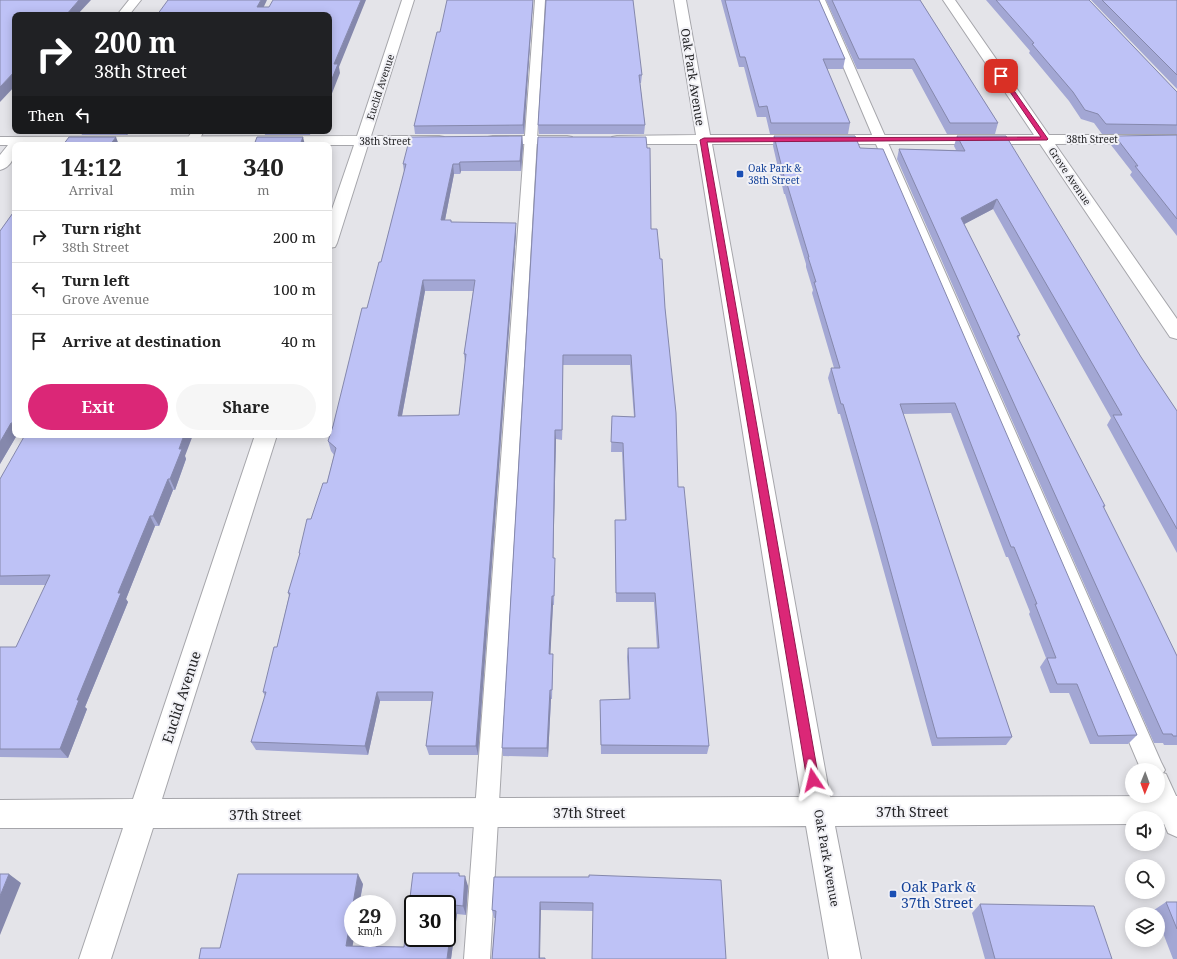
<!DOCTYPE html>
<html lang="en">
<head>
<meta charset="utf-8">
<style>
	:root { --surface:#fff; --page:#f6f6f6; --text:#222; --muted:#767676; --line:#e0e0e0; --accent:#db2777 }
	body { margin:0; font-family:"Noto Serif",serif; background:var(--page); color:var(--text); height:100vh; display:flex; flex-direction:column; font-size:15px; white-space:nowrap }
	* { box-sizing:border-box; margin:0 }
	p { font-size:13px; color:var(--muted) }
	.icon { flex:none; width:22px; height:22px; fill:none; stroke:currentColor; stroke-width:2; stroke-linecap:round; stroke-linejoin:round }
	.map { position:relative; flex:1; overflow:hidden }
	.panel { position:absolute; left:12px; top:142px; width:320px; height:296px; display:flex; flex-direction:column; background:var(--surface); border-radius:8px; box-shadow:0 2px 10px #0003 }
	.panel>* { flex:none }
	.hud { position:absolute; left:12px; top:12px; width:320px; height:122px; border-radius:8px; box-shadow:0 2px 10px #0003; background:#202124; color:#fff; overflow:hidden }
	.needle { width:26px; rotate:181deg }
	.tools { position:absolute; left:1125px; top:763px; display:grid; gap:8px }
	.tools a { display:grid; place-items:center; width:40px; height:40px; border-radius:50%; background:var(--surface); box-shadow:0 2px 10px #0003; font-size:20px }
	.speed { position:absolute; left:344px; top:895px; display:flex; gap:8px; font-size:20px; font-weight:700; text-align:center }
	.speed>* { display:grid; place-content:center; width:52px; height:52px; border-radius:50%; background:var(--surface); box-shadow:0 2px 10px #0003; line-height:1 }
	.speed small { font-size:10px; font-weight:400 }
	.speed .limit { border:2px solid #111; border-radius:6px; background:#fff; color:#111 }
	.pin { position:absolute; display:grid; place-items:center; width:34px; height:34px; color:#fff; margin:-17px; border-radius:8px; box-shadow:0 2px 6px #0006 }
	.me { position:absolute; width:44px; margin:-22px; rotate:350deg; stroke-linejoin:round; filter:drop-shadow(0 0 3px #0008) }
	.turn { display:flex; align-items:center; gap:14px; height:84px; padding:0 16px; font-size:18px }
	.turn .icon { width:52px; height:52px; stroke-width:2.5 }
	.turn b { display:block; font-size:28px; line-height:34px }
	.then { display:flex; align-items:center; height:38px; padding:0 16px; background:#0003; gap:8px; font-size:15px }
	.eta { display:flex; justify-content:space-evenly; align-items:center; height:68px; text-align:center }
	.eta b { font-size:24px; font-weight:700; line-height:28px }
	.action { display:flex; gap:8px; margin-top:auto; padding:8px 16px }
	.action a { flex:1; height:46px; border-radius:24px; background:var(--accent); color:#fff; font-size:16px; font-weight:700; line-height:46px; text-align:center }
	.action a+a { background:var(--page); color:var(--text) }
	ul { padding:0; list-style:none }
	li { display:flex; align-items:center; gap:12px; height:52px; padding:0 16px; border-top:1px solid var(--line) }
	li div { flex:1 }
	li b { display:block; font-size:15px }
	li em { font-style:normal }
	.map>svg:first-child { display:block }
	.lines { fill:none; stroke-linecap:round; stroke-linejoin:round }
	.lane-casing { stroke:#a6a6ab; stroke-width:2 }
	.street-casing { stroke:#a6a6ab; stroke-width:2 }
	.lane { fill:#fff; fill-rule:evenodd }
	.street { fill:#fff; fill-rule:evenodd }
	.wall { fill:#a3a7d4; fill-rule:evenodd }
	.shaded-wall { fill:#8588ac }
	.building { fill:#bec2f6; stroke:#8588ac; fill-rule:evenodd }
	.route { fill:#db2777; stroke:#8e194d }
	.transit-dot { fill:#1a4fb4; stroke:#f1f1f6; stroke-width:1.5 }
	.labels { text-anchor:middle; dominant-baseline:central; stroke-width:4; stroke-linejoin:round; paint-order:stroke }
	.far-street-label { font-size:10px; fill:#242426; stroke:#f1f1f6 }
	.far-transit-label { font-size:10px; fill:#164399; stroke:#f1f1f6; text-anchor:start }
	.street-label { font-size:12px; fill:#242426; stroke:#f1f1f6 }
	.near-street-label { font-size:14px; fill:#242426; stroke:#f1f1f6 }
	.near-transit-label { font-size:14px; fill:#164399; stroke:#f1f1f6; text-anchor:start }
</style>
</head>
<body>
<div class="map">
<svg width="1177" height="959" viewBox="0 0 1177 959">
	<rect width="100%" height="100%" fill="#e4e4e9"/>
	<g class="lines">
		<defs>
			<path id="lane" d="M535,0H545L490,959H464Z
				M815,0H825L1161,762L1165,770L1163,773L1166,774L1177,798V837L1168,833L1152,796H1158V770H1141Z
				M192,131H204L196,145H184Z"/>
			<path id="street" d="M129,0H141L129,15H117Z
				M402,0H414L371,136H439L444,137L446,140L444,143L439,144L368,145L337,243L335,247L329,248V218L354,145H15C15,156 12,167 0,170V155L8,145H0V137L357,136Z
				M674,0H686L710,135H1034L943,0H955L1049,135H1177V143L1055,144L1177,319V339L1170,337L1040,144H712L830,797L1177,796V824H1158V818H1132V824L835,826L861,959H829L806,826L153,828L111,959H79L123,828H0V800L133,799L255,435H277L162,799L801,797L697,144H617L612,143L610,140L612,137L617,136L696,135Z
				M493,136H567L572,137L574,140L572,143L567,144H493L488,143L486,140L488,137Z"/>
		</defs>
		<use href="#lane" class="lane-casing"/>
		<use href="#street" class="street-casing"/>
		<use href="#lane" class="lane"/>
		<use href="#street" class="street"/>
	</g>
	<path class="wall" d="M533,0L524,134H415L414,126L440,32Z
		M546,0L642,75L641,83H640L645,125L644,134H539L538,125Z
		M721,0H819L845,59L843,69H827L850,123L848,134H770L766,117H757L744,67H739Z
		M826,0H920L998,123L995,134H947L912,69H857Z
		M986,0H1089L1177,92V134H1102L1094,123L1081,119L1069,101L1029,53L1030,51Z
		M1091,0H1177V89Z
		M80,131H130L127,135H82Z
		M264,131H311L310,135H265Z
		M1177,135V236L1130,175L1132,172L1111,145L1115,136Z
		M522,136L523,146L521,171H461L460,174H454L445,220L452,222L516,233L478,755H429L426,746L432,701H380L368,755L256,750L251,742L265,696L263,692L277,647L289,596L288,593L300,555L299,553L311,519L327,483L334,455L331,451L328,441L333,426L381,262L404,172L403,164ZM425,291H473L464,354L465,363L459,415L402,416Z
		M774,136L860,148L1137,735L1128,744H1090L1069,693H1050L1040,667L1046,658L1029,614L1030,612L1008,557H1006L951,413L903,414L1012,737L1006,745L932,746L872,528L840,414H838L828,378L831,368H834L812,293L813,290L806,267V264L785,194H784L773,146Z
		M957,136L1141,357L1177,411V553L1107,425L1111,418L993,209L964,224L1020,335L1018,339L1105,506L1104,508L1177,656V745H1164L1163,743H1154L897,159L899,149L956,150L954,146Z
		M538,137L651,229L660,259L665,308L678,487L709,746L707,754H601L600,708L629,699L627,657L628,648H657L654,602H616L615,520H625L622,452H611L612,416L634,417L630,365H563L562,440L556,439L553,558L555,568L554,605H553L550,654L553,663L552,699H551L548,757L503,756L502,748Z
		M15,210V435H17L0,464V231Z
		M185,456L186,459L175,490H173L159,526H155L126,599L128,602L85,707L87,709L68,758L0,757V647H16L46,585H0V479Z
		M459,873L460,876L468,886L466,915L457,914L451,959H199L220,948L363,884L352,946L404,947Z
		M589,877L725,944L593,911L541,910L492,959L495,918H494L492,910Z
		M1166,902H1177V959H1173L1158,920V914H1156L1154,910Z
		M980,904L1112,959H985L972,913Z"/>
	<path class="shaded-wall" d="M79,0H91L77,15H66Z
		M261,0H267L260,15L257,7Z
		M361,0H366L339,67L340,73L329,101V86L334,64Z
		M533,0L524,134L523,125Z
		M15,71V86L0,102V87Z
		M125,131H130L127,135Z
		M522,136L523,146L521,171L520,161Z
		M116,137L119,145H110Z
		M303,137L305,145H300Z
		M460,162L461,171L460,174L459,164Z
		M453,164L454,174L443,230L441,220Z
		M997,199L993,209L957,228L961,218Z
		M516,223V233L478,755L476,746Z
		M423,280L425,291L400,426L398,416Z
		M563,355V365L562,440V430Z
		M11,423L15,429V435H17L0,464V442Z
		M555,430L556,439L553,568V558Z
		M184,435H193L185,456L186,459L175,490L170,479L179,449Z
		M168,479L173,490L159,526L153,516Z
		M150,516L155,526L126,599L128,602L85,707L87,709L68,758L60,749L77,700L118,593Z
		M552,596L553,605L550,663L549,654Z
		M550,690L551,699L548,757L547,748Z
		M377,692L380,701L368,755L365,746Z
		M9,874L21,883L0,935V896Z
		M358,874L363,884L359,904H353V938H354L351,955L346,946Z
		M465,876L468,886L466,915L463,906Z
		M540,902L541,910L540,959H539Z
		M454,905L457,914L451,959H447Z"/>
	<path class="building" d="M0,0H79L66,15H15V71L0,87Z
		M168,0H261L257,7H269L273,0H361L334,64H338L329,86V15H157Z
		M447,0H533L523,125L414,126L437,32H440Z
		M546,0H633L642,75H639L645,125H538Z
		M725,0H819L845,59H823L850,123H771L767,106L759,107L745,57H740Z
		M832,0H920L998,123H950L914,59H859Z
		M996,0H1089L1177,92V125L1106,124L1098,114L1085,110L1073,92L1032,44L1034,43Z
		M1102,0H1177V75Z
		M1177,135V219L1135,166H1138L1115,136Z
		M522,136L520,161L460,162L459,164H453L441,220H451V222L516,223L476,746H426L433,692H377L365,746L251,742L266,692H263L274,647H277L290,593H288L300,553H299L307,519H311L323,483H327L336,448L328,441L333,426L362,308H367L379,262H381L406,164H403L410,137ZM423,280H475L464,354H466L459,415L398,416Z
		M774,136H855L860,148L883,149L1137,735L1098,736L1077,684H1057L1047,658H1056L1035,604H1037L1014,547H1011L955,403L900,404L1012,737L937,738L876,518L843,404H841L831,368H840L814,282H816L808,257H809L787,184H786Z
		M957,136H1006L1141,357L1177,411V529L1113,415H1122L997,199L961,218L1020,335L1017,336L1105,506H1103L1145,590L1177,656V736H1173L1172,734H1163L899,149L965,151Z
		M69,137H116L110,145H63Z
		M257,137H303L300,145H254Z
		M538,137H646L647,148H650L651,229H657L660,259H662L665,308L676,413L678,487H684L709,746L601,745L600,700L630,699L628,648H659L655,593H616L615,520H626L623,443L611,442L612,416L635,417L631,355H563L562,430H555L553,558H555L554,596H552L549,654H553L552,690H550L547,748H502Z
		M15,210V423H11L0,442V231Z
		M25,435H184L179,449H182L170,479H168L153,516H150L118,593H121L77,700H79L60,749H0V647H16L50,575L0,576V479Z
		M413,873H459V876H465L463,906L454,905L447,959H199L201,948H220L238,874H358L346,946L404,947ZM413,904H447V938H413Z
		M0,874H9L0,896Z
		M589,875L721,880L726,959H592L593,903L540,902L539,958H545V959H492L496,911L492,910L494,877H589Z
		M1166,902H1177V929Z
		M980,904L1094,906L1112,959H995Z"/>
	<path class="route" d="M999,75H1003L1048,139L1047,140L707,142L819,780L817,784L813,785L809,784L807,780L700,140L704,138L1041,137L999,76Z"/>
	<g class="transit-dot">
		<rect x="736" y="170" width="8" height="8" rx="2"/>
		<rect x="889" y="890" width="8" height="8" rx="2"/>
	</g>
	<g class="labels">
		<g class="far-street-label">
			<text transform="translate(380 87) rotate(-72)">Euclid Avenue</text>
			<text x="1092" y="139">38th Street</text>
			<text x="385" y="141">38th Street</text>
			<text transform="translate(1070 176) rotate(56)">Grove Avenue</text>
		</g>
		<g class="far-transit-label">
			<text x="748" y="168">Oak Park &amp;<tspan x="748" dy="12">38th Street</tspan></text>
		</g>
		<g class="street-label">
			<text transform="translate(693 77) rotate(81)">Oak Park Avenue</text>
			<text transform="translate(827 858) rotate(80)">Oak Park Avenue</text>
		</g>
		<g class="near-street-label">
			<text transform="translate(181 697) rotate(-72)">Euclid Avenue</text>
			<text x="912" y="811">37th Street</text>
			<text x="589" y="812">37th Street</text>
			<text x="265" y="814">37th Street</text>
		</g>
		<g class="near-transit-label">
			<text x="901" y="886">Oak Park &amp;<tspan x="901" dy="16">37th Street</tspan></text>
		</g>
	</g>
</svg>
<div class="tools">
<a><svg class="needle" viewBox="-14 -14 28 28"><path d="M0-13l5 13h-10z" fill="#e53935"/><path d="M0 13l5-13h-10z" fill="#767676"/></svg></a>
<a><svg class="icon" aria-label="sound" viewBox="0 0 24 24"><path d="M4 9h4l5-4v14l-5-4H4zM17 9q2 3 0 6"/></svg></a>
<a><svg class="icon" aria-label="search" viewBox="0 0 24 24"><circle cx="10" cy="10" r="6"/><path d="M15 15l6 6"/></svg></a>
<a><svg class="icon" aria-label="layers" viewBox="0 0 24 24"><path d="M12 4l9 5-9 5-9-5zM3 14l9 5 9-5"/></svg></a>
</div>
<div class="speed"><div>29<small>km/h</small></div><div class="limit">30</div></div>
<div class="pin" style="left:1001px;top:76px;background:#d93025"><svg class="icon" aria-label="arrive" viewBox="0 0 24 24"><path d="M6 21V4h12l-3 4 3 4H6"/></svg></div>
<svg class="me" style="left:813px;top:780px" viewBox="-20 -20 40 40"><path d="M0-17L14 15 0 8-14 15z" fill="#db2777" stroke="#fff" stroke-width="4"/></svg>
<div class="hud">
<div class="turn"><svg class="icon" aria-label="right" viewBox="0 0 24 24"><path d="M7 20v-9h11M14 6l5 5-5 5"/></svg><div><b>200 m</b>38th Street</div></div>
<div class="then">Then<svg class="icon" aria-label="left" viewBox="0 0 24 24"><path d="M17 20v-9H6M10 6l-5 5 5 5"/></svg></div>
</div>
<section class="panel">
<div class="eta">
<div><b>14:12</b><p>Arrival</p></div>
<div><b>1</b><p>min</p></div>
<div><b>340</b><p>m</p></div>
</div>
<ul>
<li><svg class="icon" aria-label="right" viewBox="0 0 24 24"><path d="M7 20v-9h11M14 6l5 5-5 5"/></svg><div><b>Turn right</b><p>38th Street</p></div><em>200 m</em></li>
<li><svg class="icon" aria-label="left" viewBox="0 0 24 24"><path d="M17 20v-9H6M10 6l-5 5 5 5"/></svg><div><b>Turn left</b><p>Grove Avenue</p></div><em>100 m</em></li>
<li><svg class="icon" aria-label="arrive" viewBox="0 0 24 24"><path d="M6 21V4h12l-3 4 3 4H6"/></svg><div><b>Arrive at destination</b></div><em>40 m</em></li>
</ul>
<div class="action"><a>Exit</a><a>Share</a></div>
</section>
</div>
</body>
</html>
